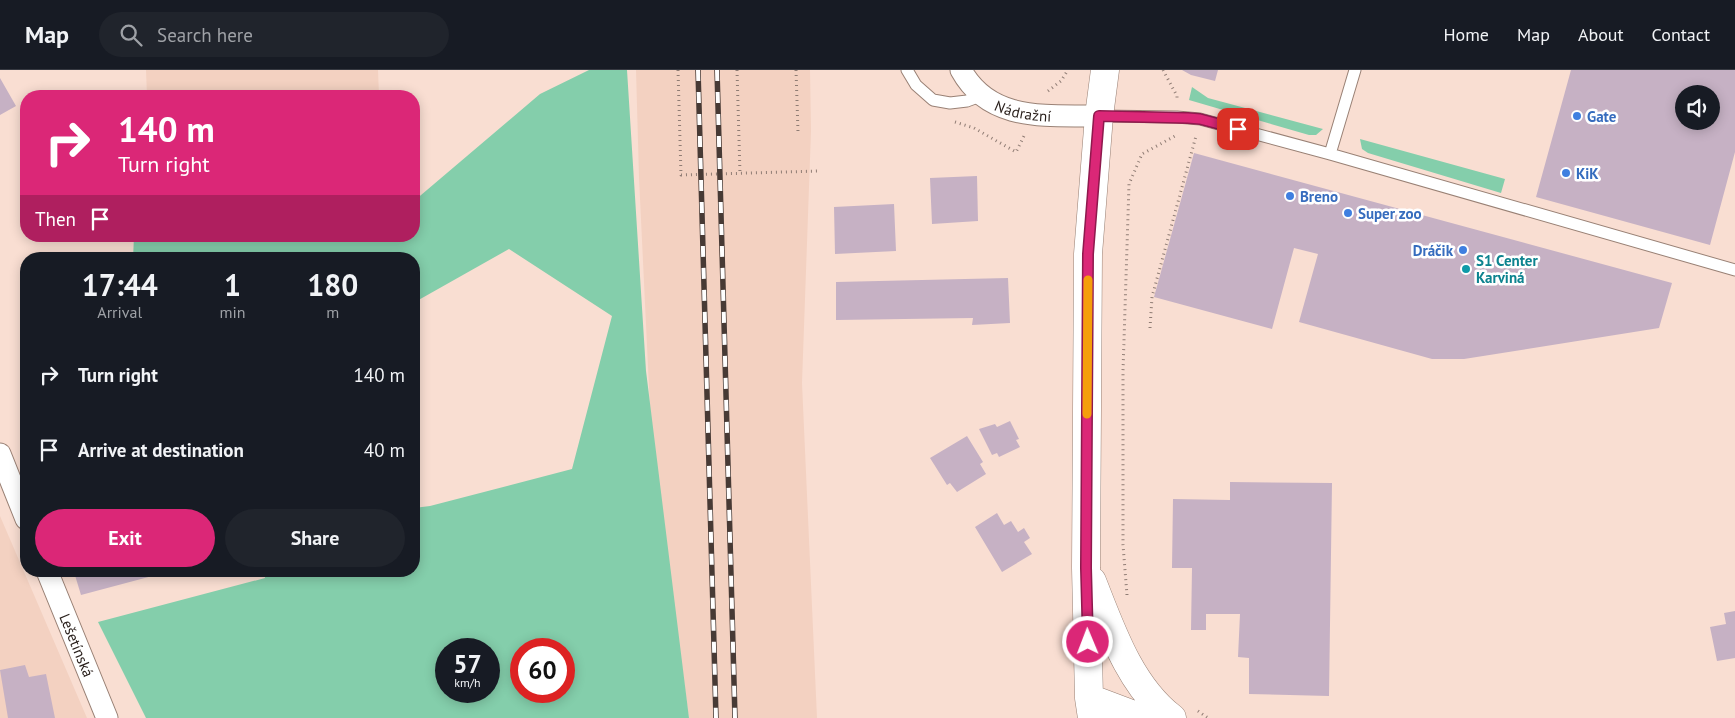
<!DOCTYPE html>
<html lang="en">
<head>
<meta charset="utf-8">
<style>
	:root { --surface:#171b24; --page:#20242c; --text:#f1f3f6; --muted:#9ea1a6; --line:#363941; --accent:#db2777 }
	body { margin:0; font-family:"PT Sans",sans-serif; background:var(--page); color:var(--text); height:100vh; display:flex; flex-direction:column; font-size:19px; white-space:nowrap }
	* { box-sizing:border-box; margin:0 }
	p { font-size:16px; color:var(--muted) }
	.icon { flex:none; width:28px; height:28px; fill:none; stroke:currentColor; stroke-width:2; stroke-linecap:round; stroke-linejoin:round }
	.map { position:relative; flex:1; overflow:hidden }
	.panel { position:absolute; left:20px; top:182px; width:400px; height:325px; display:flex; flex-direction:column; background:var(--surface); border-radius:20px; box-shadow:0 2px 12px #0003 }
	.panel>* { flex:none }
	.banner { position:absolute; left:20px; top:20px; width:400px; height:152px; border-radius:20px; box-shadow:0 2px 12px #0003; background:#db2777; color:#fff; overflow:hidden }
	.tools { position:absolute; left:1675px; top:15px; display:grid; gap:10px }
	.tools a { display:grid; place-items:center; width:45px; height:45px; border-radius:50%; background:var(--surface); box-shadow:0 2px 12px #0003; font-size:25px }
	.speed { position:absolute; left:435px; top:568px; display:flex; gap:10px; font-size:25px; font-weight:700; text-align:center }
	.speed>* { display:grid; place-content:center; width:65px; height:65px; border-radius:50%; background:var(--surface); box-shadow:0 2px 12px #0003; line-height:1 }
	.speed small { font-size:12px; font-weight:400 }
	.speed .limit { border:8px solid #d22; background:#fff; color:#111 }
	.pin { position:absolute; display:grid; place-items:center; width:42px; height:42px; color:#fff; margin:-21px; border-radius:10px; box-shadow:0 2px 8px #0006 }
	.me { position:absolute; width:55px; margin:-28px; rotate:359deg; stroke-linejoin:round; filter:drop-shadow(0 0 4px #0008) }
	.turn { display:flex; align-items:center; gap:18px; height:105px; padding:0 15px; font-size:22px }
	.turn .icon { width:65px; height:65px; stroke-width:2.5 }
	.turn b { display:block; font-size:35px; line-height:42px }
	.then { display:flex; align-items:center; height:48px; padding:0 15px; background:#0003; gap:10px; font-size:19px }
	.eta { display:flex; justify-content:space-evenly; align-items:center; height:85px; text-align:center }
	.eta b { font-size:30px; font-weight:700; line-height:35px }
	.primary-button { display:flex; gap:10px; margin-top:auto; padding:10px 15px }
	.primary-button a { flex:1; height:58px; border-radius:30px; background:var(--accent); color:#fff; font-size:20px; font-weight:700; line-height:58px; text-align:center }
	.primary-button a+a { background:var(--page); color:var(--text) }
	ul { padding:0; list-style:none }
	li { display:flex; align-items:center; gap:15px; height:75px; padding:0 15px }
	li div { flex:1 }
	li b { display:block; font-size:19px }
	li em { font-style:normal }
	header { display:flex; align-items:center; gap:30px; box-sizing:border-box; height:70px; padding:0 25px; background:var(--surface); border-bottom:1px solid var(--line) }
	header strong { font-size:24px }
	nav { display:flex; gap:28px; margin-inline-start:auto; font-size:18px }
	.search { width:350px; height:45px; background:var(--page); display:flex; align-items:center; gap:12px; box-sizing:border-box; padding:0 18px; border-radius:28px; color:var(--muted); font-size:19px }
	.map>svg:first-child { display:block }
	.built { fill:#f3d1c1 }
	.green { fill:#84ceab; fill-rule:evenodd }
	.building { fill:#c6b1c4; fill-rule:evenodd }
	.lines { fill:none; stroke-linecap:round; stroke-linejoin:round }
	.lane-casing { stroke:#998175; stroke-width:13 }
	.street-casing { stroke:#998175; stroke-width:23 }
	.primary-casing { stroke:#998175; stroke-width:29 }
	.path { stroke:#8f7c74; stroke-width:3; stroke-dasharray:1 4; stroke-linecap:butt }
	.lane { stroke:#fff; stroke-width:11 }
	.street { stroke:#fff; stroke-width:21 }
	.primary { stroke:#fff; stroke-width:28 }
	.rail-casing { stroke:#473a35; stroke-width:5.5 }
	.rail { stroke:#fff; stroke-width:4; stroke-dasharray:11; stroke-linecap:butt }
	.route-casing { stroke:#8e194d; stroke-width:12 }
	.route { stroke:#db2777; stroke-width:9 }
	.slow { stroke:#f59e0b; stroke-width:9 }
	.shop-dot { fill:#3f7fe0; stroke:#fff; stroke-width:2 }
	.culture-dot { fill:#0f9aa8; stroke:#fff; stroke-width:2 }
	.labels { text-anchor:middle; dominant-baseline:central; stroke-width:5; stroke-linejoin:round; paint-order:stroke }
	.street-label { font-size:15px; fill:#281e1a; stroke:#fff }
	.shop-label { font-size:15px; font-weight:bold; fill:#366cbe; stroke:#fff; text-anchor:start }
	.culture-label { font-size:15px; font-weight:bold; fill:#0d838f; stroke:#fff; text-anchor:start }
</style>
</head>
<body>
<header>
<strong>Map</strong>
<div class="search"><svg class="icon" aria-label="search" viewBox="0 0 24 24"><circle cx="10" cy="10" r="6"/><path d="M15 15l6 6"/></svg>Search here</div>
<nav><a>Home</a><a>Map</a><a>About</a><a>Contact</a></nav>
</header>
<div class="map">
<svg width="1735" height="648" viewBox="0 0 1735 648">
	<rect width="100%" height="100%" fill="#f9ded2"/>
	<path class="built" d="M146,0H378L379,26H147Z
		M636,0H810L811,61L802,313L817,648H689L652,381L639,107Z
		M0,446L87,648H0Z"/>
	<path class="green" d="M589,0H627L646,301L689,648H146L98,552L265,508L264,501H414V438L430,436L572,399L612,246L509,179L415,232L414,239V189H133L134,166H414V131L540,24ZM446,579H489V621H446ZM521,579H564V621H521Z
		M1192,17L1208,28L1323,59L1316,65H1309L1189,30Z
		M1360,69L1505,109L1501,123L1368,83L1362,79Z"/>
	<path class="building" d="M1182,0H1218L1215,11L1191,5Z
		M1571,0H1735V82L1710,175L1536,127ZM1684,24H1711V51H1684Z
		M0,8L16,36L0,45Z
		M1194,83L1672,213L1659,258L1464,289H1432L1299,252L1318,184L1294,178L1272,259L1154,227Z
		M977,106L978,151L932,154L930,108Z
		M894,134L896,181L835,184L834,137Z
		M1008,208L1010,253L972,255L973,248L836,250V212Z
		M1010,351L1019,369L1016,370L1020,377L999,387L997,383L992,385L979,359L995,354L997,357Z
		M967,366L983,392L980,394L986,404L957,422L950,413L947,415L930,388Z
		M1230,412L1332,413L1329,626L1249,624V588L1238,587L1240,544H1206V560H1191L1192,498H1172L1173,429L1230,430Z
		M997,443L1004,455L1011,451L1018,462L1024,458L1030,468L1024,472L1032,484L1002,502L975,457Z
		M171,501L81,525L74,502L76,501Z
		M1735,541V588L1717,591L1710,557L1726,554L1724,543Z
		M25,595L29,607L46,604L55,648H8L0,600Z"/>
	<g class="lines">
		<defs>
			<path id="lane" d="M907,0L916,15L933,30L950,33L967,31L983,25
				M1099,46L1177,47L1200,49L1330,84L1735,200
				M1330,84L1355,0"/>
			<g id="street">
				<path id="s1" d="M961,0C990,53 1048,45 1099,46"/>
				<path d="M0,384L26,449"/>
				<path id="s2" d="M47,501L107,648"/>
			</g>
			<path id="primary" d="M1092,511C1111,559 1130,616 1172,648
				M1089,628L1142,648
				M1092,648L1089,628L1086,498L1088,184L1099,46L1105,0"/>
		</defs>
		<use href="#lane" class="lane-casing"/>
		<use href="#street" class="street-casing"/>
		<use href="#primary" class="primary-casing"/>
		<path class="path" d="M678,0L681,105L819,101
			M737,0L740,104
			M796,0L798,62
			M1163,0L1177,26V31
			M1048,21L1061,11L1068,0
			M955,52L974,58L1016,82L1024,66
			M1150,258L1152,227L1196,66
			M1127,525L1123,475V301L1129,114L1142,84L1175,66
			M1198,641L1208,648"/>
		<use href="#lane" class="lane"/>
		<use href="#street" class="street"/>
		<use href="#primary" class="primary"/>
		<defs>
			<path id="rail" d="M698,0L716,648
				M717,0L735,648"/>
		</defs>
		<use href="#rail" class="rail-casing"/>
		<use href="#rail" class="rail"/>
	</g>
	<g class="lines">
		<defs>
			<path id="route" d="M1088,572L1086,498L1088,184L1099,46L1188,48L1200,49L1238,59"/>
		</defs>
		<use href="#route" class="route-casing"/>
		<use href="#route" class="route"/>
		<path class="slow" d="M1087,344L1088,210"/>
	</g>
	<g class="shop-dot">
		<circle cx="1577" cy="46" r="5"/>
		<circle cx="1566" cy="103" r="5"/>
		<circle cx="1290" cy="126" r="5"/>
		<circle cx="1348" cy="143" r="5"/>
		<circle cx="1463" cy="180" r="5"/>
	</g>
	<circle class="culture-dot" cx="1466" cy="199" r="5"/>
	<g class="labels">
		<g class="street-label">
			<text stroke="none"><textPath href="#s1" startOffset="78">Nádražní</textPath></text>
			<text stroke="none"><textPath href="#s2" startOffset="80">Lešetínská</textPath></text>
		</g>
		<g class="shop-label">
			<text x="1587" y="46">Gate</text>
			<text x="1576" y="103">KiK</text>
			<text x="1300" y="126">Breno</text>
			<text x="1358" y="143">Super zoo</text>
			<text x="1453" y="180" text-anchor="end">Dráčik</text>
		</g>
		<g class="culture-label">
			<text x="1476" y="190">S1 Center<tspan x="1476" dy="17">Karviná</tspan></text>
		</g>
	</g>
</svg>
<div class="tools">
<a><svg class="icon" aria-label="sound" viewBox="0 0 24 24"><path d="M4 9h4l5-4v14l-5-4H4zM17 9q2 3 0 6"/></svg></a>
</div>
<div class="speed"><div>57<small>km/h</small></div><div class="limit">60</div></div>
<div class="pin" style="left:1238px;top:59px;background:#d93025"><svg class="icon" aria-label="arrive" viewBox="0 0 24 24"><path d="M6 21V4h12l-3 4 3 4H6"/></svg></div>
<svg class="me" style="left:1088px;top:572px" viewBox="-20 -20 40 40"><circle r="17" fill="#db2777" stroke="#fff" stroke-width="3"/><path d="M0-11L8 9 0 5-8 9z" fill="#fff"/></svg>
<div class="banner">
<div class="turn"><svg class="icon" aria-label="right" viewBox="0 0 24 24"><path d="M7 20v-9h11M14 6l5 5-5 5"/></svg><div><b>140 m</b>Turn right</div></div>
<div class="then">Then<svg class="icon" aria-label="arrive" viewBox="0 0 24 24"><path d="M6 21V4h12l-3 4 3 4H6"/></svg></div>
</div>
<section class="panel">
<div class="eta">
<div><b>17:44</b><p>Arrival</p></div>
<div><b>1</b><p>min</p></div>
<div><b>180</b><p>m</p></div>
</div>
<ul>
<li><svg class="icon" aria-label="right" viewBox="0 0 24 24"><path d="M7 20v-9h11M14 6l5 5-5 5"/></svg><div><b>Turn right</b></div><em>140 m</em></li>
<li><svg class="icon" aria-label="arrive" viewBox="0 0 24 24"><path d="M6 21V4h12l-3 4 3 4H6"/></svg><div><b>Arrive at destination</b></div><em>40 m</em></li>
</ul>
<div class="primary-button"><a>Exit</a><a>Share</a></div>
</section>
</div>
</body>
</html>
